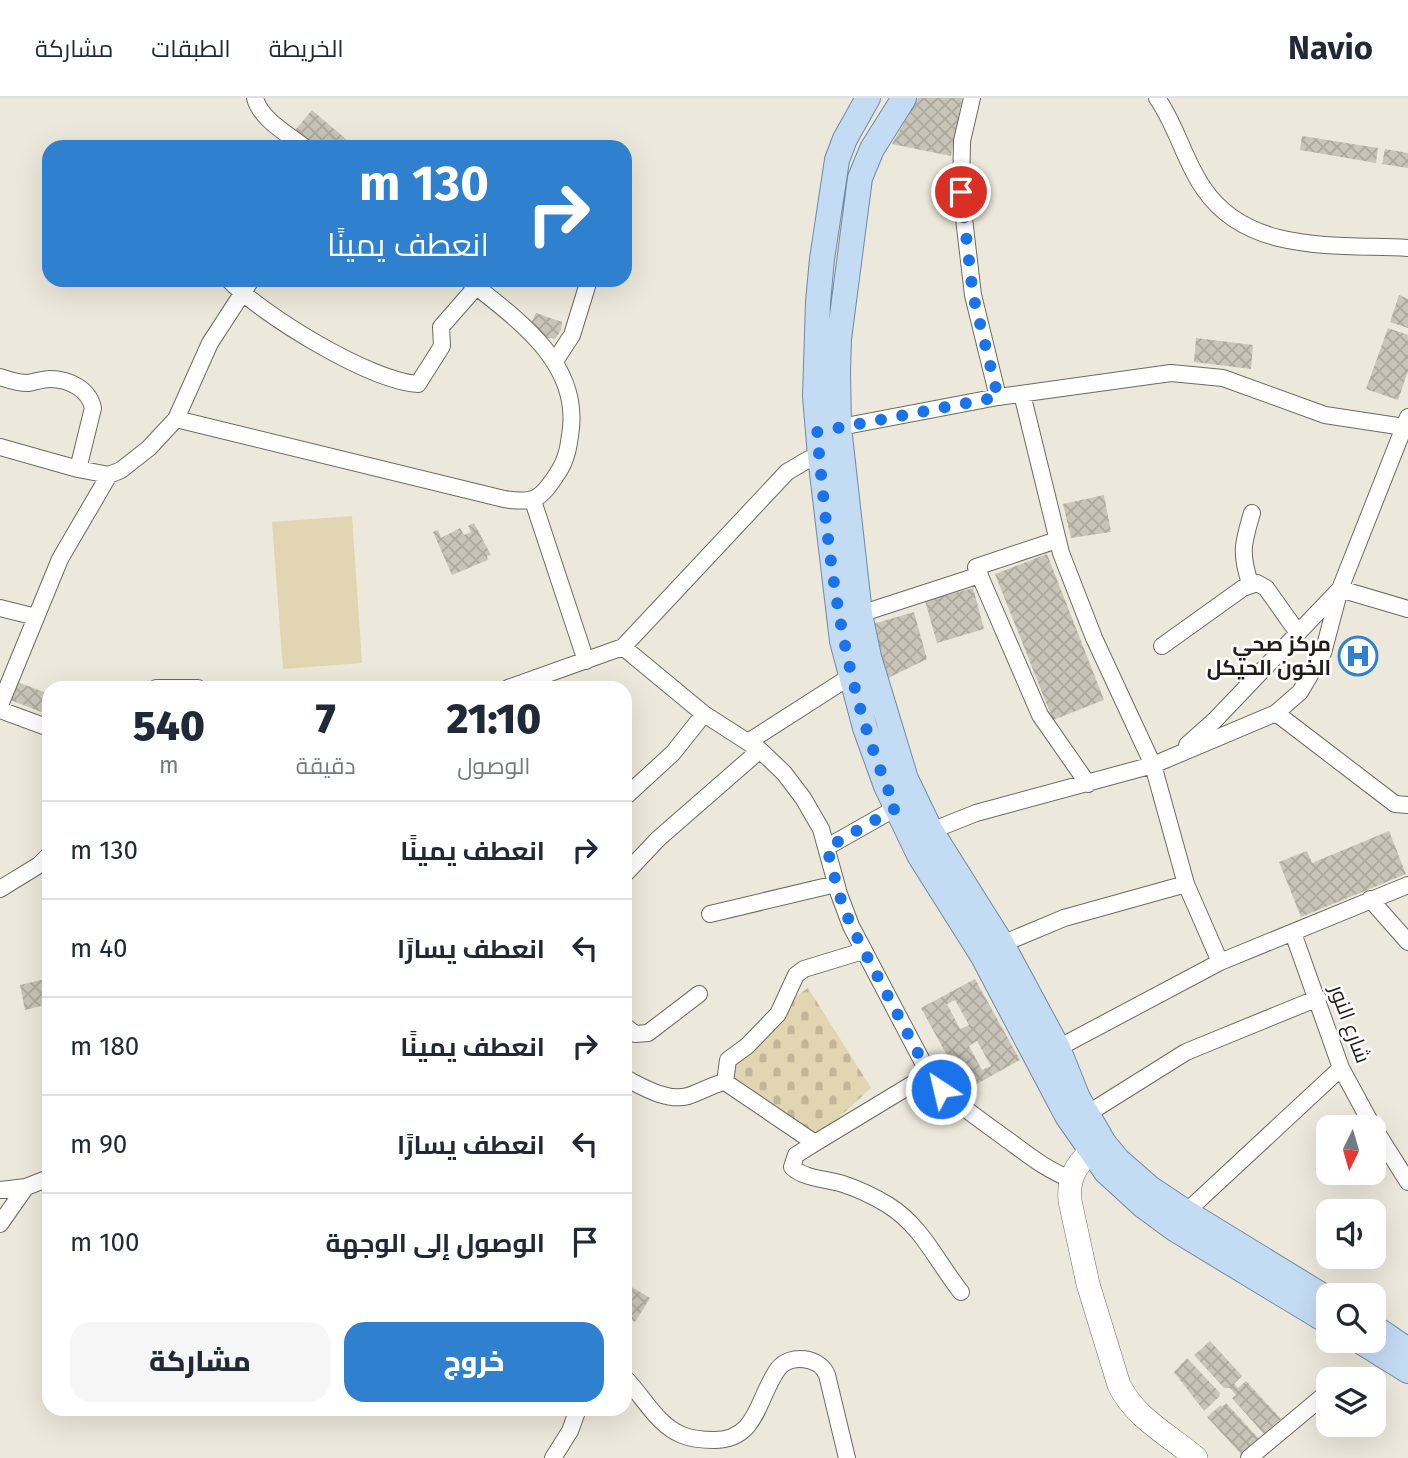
<!DOCTYPE html>
<html lang="ar">
<head>
<meta charset="utf-8">
<style>
	:root { --surface:#fff; --page:#f6f6f7; --text:#1f2937; --muted:#747a83; --line:#e0e1e3; --accent:#2f80cf }
	body { margin:0; font-family:"Fira Sans",Cairo,sans-serif; background:var(--page); color:var(--text); direction:rtl; height:100vh; display:flex; flex-direction:column; font-size:26px; white-space:nowrap }
	* { box-sizing:border-box; margin:0 }
	p { font-size:23px; color:var(--muted) }
	.icon { flex:none; width:38px; height:38px; fill:none; stroke:currentColor; stroke-width:2; stroke-linecap:round; stroke-linejoin:round }
	.map { position:relative; flex:1; overflow:hidden; direction:ltr }
	.drawer { position:absolute; left:42px; top:583px; width:590px; height:735px; display:flex; flex-direction:column; background:var(--surface); border-radius:21px; box-shadow:0 7px 28px #0002; direction:rtl }
	.drawer>* { flex:none }
	.top-card { position:absolute; left:42px; top:42px; width:590px; height:147px; border-radius:21px; box-shadow:0 7px 28px #0002; direction:rtl; background:#2f80cf; color:#fff; overflow:hidden }
	.needle { width:46px; rotate:185deg }
	.buttons { position:absolute; left:1316px; top:1017px; display:grid; gap:14px }
	.buttons a { display:grid; place-items:center; width:70px; height:70px; border-radius:14px; background:var(--surface); box-shadow:0 7px 28px #0002; font-size:35px }
	.pin { position:absolute; display:grid; place-items:center; width:60px; height:60px; color:#fff; margin:-30px; border:4px solid #fff; border-radius:50%; box-shadow:0 2px 7px #0007 }
	.me { position:absolute; width:77px; margin:-38px; rotate:325deg; stroke-linejoin:round; filter:drop-shadow(0 0 5px #0008) }
	.turn { display:flex; align-items:center; gap:24px; height:147px; padding:0 28px; font-size:32px }
	.turn .icon { width:91px; height:91px; stroke-width:2.5 }
	.turn b { display:block; font-size:49px; line-height:60px }
	.eta { display:flex; justify-content:space-evenly; align-items:center; height:119px; text-align:center }
	.eta b { font-size:42px; font-weight:800; line-height:49px }
	.button { display:flex; gap:14px; margin-top:auto; padding:14px 28px }
	.button a { flex:1; height:80px; border-radius:21px; background:var(--accent); color:#fff; font-size:28px; font-weight:800; line-height:80px; text-align:center }
	.button a+a { background:var(--page); color:var(--text) }
	ul { padding:0; list-style:none }
	li { display:flex; align-items:center; gap:21px; height:98px; padding:0 28px; border-top:2px solid var(--line) }
	li div { flex:1 }
	li b { display:block; font-size:26px }
	li em { font-style:normal }
	header { display:flex; align-items:center; gap:42px; box-sizing:border-box; height:98px; padding:0 35px; background:var(--surface); border-bottom:2px solid var(--line) }
	header strong { font-size:33px }
	nav { display:flex; gap:38px; margin-inline-start:auto; font-size:24px }
	.map>svg:first-child { display:block }
	.cemetery { fill:url(#cemetery-stones) }
	.green { fill:#e1d5b2 }
	.building { fill:url(#building-cross-hatch); fill-rule:evenodd }
	.lines { fill:none; stroke-linecap:round; stroke-linejoin:round }
	.street-casing { stroke:#6e6a5f; stroke-width:18 }
	.secondary-casing { stroke:#6e6a5f; stroke-width:24 }
	.primary-casing { stroke:#7189a2; stroke-width:26 }
	.street { stroke:#fff; stroke-width:16 }
	.secondary { stroke:#fff; stroke-width:23 }
	.primary { stroke:#c4dbf4; stroke-width:24 }
	.route { stroke:#1a73e8; stroke-width:12; stroke-dasharray:0 21.6 }
	.labels { text-anchor:middle; dominant-baseline:central; stroke-width:5; stroke-linejoin:round; paint-order:stroke }
	.poi-label { font-size:21px; font-weight:bold; fill:#201e1a; stroke:#fff; text-anchor:end }
	.street-label { font-size:21px; fill:#201e1a; stroke:#fff }
</style>
</head>
<body>
<header>
<strong>Navio</strong>
<nav><a>الخريطة</a><a>الطبقات</a><a>مشاركة</a></nav>
</header>
<div class="map">
<svg width="1408" height="1360" viewBox="0 0 1408 1360">
	<defs>
		<pattern id="cemetery-stones" width="16" height="16" patternUnits="userSpaceOnUse" patternTransform="scale(1.75)"><rect width="16" height="16" fill="#e1d5b2"/><path d="M2 7V4a2 2 0 0 1 4 0v3zM10 15v-3a2 2 0 0 1 4 0v3z" fill="#c1b698"/></pattern>
		<pattern id="building-cross-hatch" width="8" height="8" patternUnits="userSpaceOnUse" patternTransform="scale(1.75)"><rect width="8" height="8" fill="#c8c4b7"/><path d="M0 0l8 8M0 8l8-8" fill="none" stroke="#aca89d"/></pattern>
	</defs>
	<rect width="100%" height="100%" fill="#ece8db"/>
	<path class="cemetery" d="M808,890L871,990L821,1036L811,1035L733,980L732,965L754,953L792,909L789,903Z"/>
	<path class="green" d="M352,418L362,565L283,571L272,424Z"/>
	<path class="building" d="M918,0H962L951,58L892,46Z
		M312,12L348,43L343,49H295L287,42Z
		M1302,38L1378,50L1376,65L1300,52Z
		M1385,51L1408,55V70L1382,66Z
		M1399,197L1408,201V230L1390,224Z
		M536,215L562,224L561,232L555,241L543,239L531,225Z
		M1388,230L1408,237V273L1398,302L1366,291Z
		M1196,240L1253,247L1251,271L1194,264Z
		M1104,397L1111,434L1071,440L1063,406Z
		M474,425L491,457L487,458L488,462L452,477L433,434L438,432L441,440L460,430L464,437L471,434L468,428Z
		M1047,456L1104,602L1053,622L995,476Z
		M973,490L984,531L937,545L925,503Z
		M914,514L927,561L888,580L873,526Z
		M15,583L49,596V617L8,601Z
		M1389,733L1406,776L1301,819L1279,764L1307,753L1312,765Z
		M49,880V906L25,912L20,887Z
		M975,881L1020,962L966,992L921,910ZM955,902L969,927L960,931L947,906ZM977,943L991,968L982,972L969,948Z
		M625,1185L650,1200L635,1224L625,1218Z
		M1210,1243L1242,1278L1234,1286L1238,1290L1246,1283L1281,1321L1264,1336L1232,1300L1236,1297L1230,1290H1224L1194,1257Z
		M1187,1260L1220,1295L1219,1299L1204,1313L1174,1274Z
		M1226,1305L1259,1341L1242,1357L1207,1319L1221,1307L1222,1309Z"/>
	<g class="lines">
		<defs>
			<path id="street" d="M255,0C260,21 288,36 304,49
				M972,0L962,43L961,95L973,197L998,299
				M1157,0C1177,28 1184,63 1204,91C1249,157 1338,146 1408,150
				M229,182C262,217 370,283 418,286L442,248L441,229L476,189
				M555,263L572,237L589,182
				M0,279C9,282 18,285 28,285C35,284 42,281 50,281C69,281 89,291 93,310L78,371
				M1022,296L1061,455L1094,540L1153,667L1186,786L1220,864
				M176,321L504,401C534,406 541,401 557,376C567,362 569,347 571,330C578,262 515,220 468,182
				M830,331L998,299L1171,275L1223,280L1325,317L1404,329
				M0,349L78,371L109,377L121,372L149,350L176,321L210,245L251,182
				M533,403L586,563
				M1057,442L976,469L1040,617L1088,686
				M1250,485C1240,455 1243,445 1252,415
				M1340,491L1408,511
				M0,510L36,519
				M860,516L980,477
				M1162,548L1243,490L1257,485L1266,490L1298,535
				M623,549L704,616L760,652L784,675L803,700L821,731L839,796L851,828L929,976C950,1002 978,1020 1005,1040C1026,1055 1046,1072 1071,1081
				M156,590H198
				M508,590L623,549L787,374L809,361L829,357
				M0,607L60,461L109,377
				M0,612L49,630
				M1276,615L1395,706L1408,707
				M748,644L851,578
				M1187,647L1215,622L1338,493
				M625,699L673,655L704,616
				M931,733L976,715L1153,667L1276,615L1300,594L1323,555L1340,491L1408,319
				M827,749L896,710
				M625,776L658,741L760,652
				M0,791L39,767L49,757
				M1370,801L1408,844
				M710,816L836,786
				M1293,835L1341,970L1373,1029
				M1002,846L1064,820L1186,786
				M625,928L635,936L648,935L699,896
				M1058,950L1220,864L1408,787
				M929,976L815,1045L796,1057L792,1069C804,1081 828,1081 843,1086C858,1091 875,1099 888,1107C922,1128 937,1164 961,1194
				M625,980C643,989 667,1004 688,998C701,994 711,987 725,984L815,1045
				M725,984L728,962L747,948L778,916L796,877L804,871L863,853
				M1087,1016L1186,954L1318,900
				M1374,1030L1408,1084
				M0,1092L26,1089
				M1186,1114L1341,970
				M0,1126L26,1089L49,1080
				M625,1280C643,1298 657,1327 682,1337C692,1341 703,1342 714,1342C758,1342 757,1300 778,1271C790,1255 820,1259 827,1277L847,1360
				M553,1360L570,1333L578,1311
				M1249,1360L1328,1294"/>
			<path id="secondary" d="M1091,1053C1075,1068 1068,1081 1070,1103L1088,1186L1119,1287C1136,1321 1168,1336 1196,1360"/>
			<path id="primary" d="M868,0L845,41L837,62L822,161L818,204L815,298L820,358L842,543L865,630L886,688L919,757L982,857L1067,1018L1106,1074L1142,1107L1176,1132L1328,1224
				M904,0L872,51L860,80L839,241L838,273L839,329L860,516L869,559L906,681L931,733L1002,846L1058,950L1078,1000L1104,1045L1118,1062L1150,1090L1186,1114L1328,1201
				M1374,1229L1408,1252
				M1358,1242L1408,1273"/>
		</defs>
		<use href="#street" class="street-casing"/>
		<use href="#secondary" class="secondary-casing"/>
		<use href="#primary" class="primary-casing"/>
		<use href="#street" class="street"/>
		<use href="#secondary" class="secondary"/>
		<use href="#primary" class="primary"/>
	</g>
	<g class="lines">
		<path class="route" d="M941,991L929,976L851,828L839,796L827,750L896,710C842,589 829,464 817,334L998,299L973,197L961,94"/>
	</g>
	<defs>
		<symbol id="hospital-ring" viewBox="-11 -11 22 22"><circle r="9.5" fill="#fff" stroke="#2f80cf" stroke-width="1.5"/><path d="M-5-5h3v3.5h4V-5h3V5h-3V1.5h-4V5h-3Z" fill="#2f80cf"/></symbol>
	</defs>
	<g fill-rule="evenodd">
		<use href="#hospital-ring" x="1336" y="536" width="44" height="44"/>
	</g>
	<g class="labels">
		<g class="poi-label">
			<text x="1331" y="546">مركز صحي<tspan x="1331" dy="24">الخون الحيكل</tspan></text>
		</g>
		<g class="street-label">
			<text transform="translate(1350 926) rotate(70)">شارع النور</text>
		</g>
	</g>
</svg>
<div class="buttons">
<a><svg class="needle" viewBox="-14 -14 28 28"><path d="M0-13l5 13h-10z" fill="#e53935"/><path d="M0 13l5-13h-10z" fill="#747a83"/></svg></a>
<a><svg class="icon" aria-label="sound" viewBox="0 0 24 24"><path d="M4 9h4l5-4v14l-5-4H4zM17 9q2 3 0 6"/></svg></a>
<a><svg class="icon" aria-label="search" viewBox="0 0 24 24"><circle cx="10" cy="10" r="6"/><path d="M15 15l6 6"/></svg></a>
<a><svg class="icon" aria-label="layers" viewBox="0 0 24 24"><path d="M12 4l9 5-9 5-9-5zM3 14l9 5 9-5"/></svg></a>
</div>
<div class="pin" style="left:961px;top:94px;background:#d93025"><svg class="icon" aria-label="arrive" viewBox="0 0 24 24"><path d="M6 21V4h12l-3 4 3 4H6"/></svg></div>
<svg class="me" style="left:941px;top:991px" viewBox="-20 -20 40 40"><circle r="17" fill="#1a73e8" stroke="#fff" stroke-width="3"/><path d="M0-11L8 9 0 5-8 9z" fill="#fff"/></svg>
<div class="top-card">
<div class="turn"><svg class="icon" aria-label="right" viewBox="0 0 24 24"><path d="M7 20v-9h11M14 6l5 5-5 5"/></svg><div><b>130 m</b>انعطف يمينًا</div></div>
</div>
<section class="drawer">
<div class="eta">
<div><b>21:10</b><p>الوصول</p></div>
<div><b>7</b><p>دقيقة</p></div>
<div><b>540</b><p>m</p></div>
</div>
<ul>
<li><svg class="icon" aria-label="right" viewBox="0 0 24 24"><path d="M7 20v-9h11M14 6l5 5-5 5"/></svg><div><b>انعطف يمينًا</b></div><em>130 m</em></li>
<li><svg class="icon" aria-label="left" viewBox="0 0 24 24"><path d="M17 20v-9H6M10 6l-5 5 5 5"/></svg><div><b>انعطف يسارًا</b></div><em>40 m</em></li>
<li><svg class="icon" aria-label="right" viewBox="0 0 24 24"><path d="M7 20v-9h11M14 6l5 5-5 5"/></svg><div><b>انعطف يمينًا</b></div><em>180 m</em></li>
<li><svg class="icon" aria-label="left" viewBox="0 0 24 24"><path d="M17 20v-9H6M10 6l-5 5 5 5"/></svg><div><b>انعطف يسارًا</b></div><em>90 m</em></li>
<li><svg class="icon" aria-label="arrive" viewBox="0 0 24 24"><path d="M6 21V4h12l-3 4 3 4H6"/></svg><div><b>الوصول إلى الوجهة</b></div><em>100 m</em></li>
</ul>
<div class="button"><a>خروج</a><a>مشاركة</a></div>
</section>
</div>
</body>
</html>
